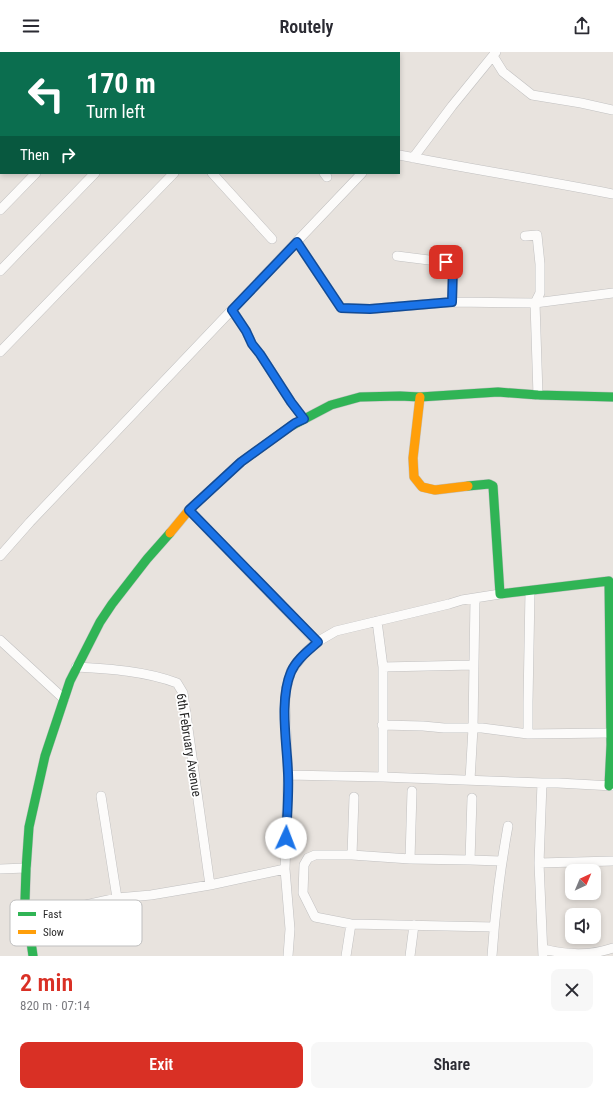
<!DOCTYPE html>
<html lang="en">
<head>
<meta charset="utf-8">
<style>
	:root { --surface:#fff; --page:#f7f7f7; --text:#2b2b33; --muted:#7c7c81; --accent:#d93025 }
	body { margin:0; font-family:"Roboto Condensed",sans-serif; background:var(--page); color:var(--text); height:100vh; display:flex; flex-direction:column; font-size:15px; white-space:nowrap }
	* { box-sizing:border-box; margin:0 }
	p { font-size:13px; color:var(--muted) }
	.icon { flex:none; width:22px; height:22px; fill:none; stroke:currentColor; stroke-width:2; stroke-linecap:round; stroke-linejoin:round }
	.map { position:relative; height:904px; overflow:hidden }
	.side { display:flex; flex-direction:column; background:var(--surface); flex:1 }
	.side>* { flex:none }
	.top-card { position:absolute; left:0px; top:0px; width:400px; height:122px; box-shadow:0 2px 6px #0003; background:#0b6e4f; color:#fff; overflow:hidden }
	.needle { width:26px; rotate:44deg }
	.controls { position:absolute; left:565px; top:812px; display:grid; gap:8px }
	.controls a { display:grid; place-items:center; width:36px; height:36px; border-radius:8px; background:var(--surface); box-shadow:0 2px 6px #0003; font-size:20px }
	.pin { position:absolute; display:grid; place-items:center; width:34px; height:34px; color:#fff; margin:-17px; border-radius:8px; box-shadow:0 2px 6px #0006 }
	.me { position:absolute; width:44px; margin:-22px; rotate:2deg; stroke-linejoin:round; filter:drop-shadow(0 0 3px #0008) }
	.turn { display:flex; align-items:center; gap:14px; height:84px; padding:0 20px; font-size:18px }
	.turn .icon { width:52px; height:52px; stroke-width:2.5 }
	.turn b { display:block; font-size:28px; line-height:34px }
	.then { display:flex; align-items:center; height:38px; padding:0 20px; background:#0003; gap:8px; font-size:15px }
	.round { display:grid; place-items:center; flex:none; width:42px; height:42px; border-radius:8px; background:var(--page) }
	.head { display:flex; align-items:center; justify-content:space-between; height:68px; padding:0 20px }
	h1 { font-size:24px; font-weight:600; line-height:30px; color:var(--accent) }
	.button { display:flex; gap:8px; margin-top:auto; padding:8px 20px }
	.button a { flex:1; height:46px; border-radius:8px; background:var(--accent); color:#fff; font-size:16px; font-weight:600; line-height:46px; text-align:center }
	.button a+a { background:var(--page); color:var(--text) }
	header { display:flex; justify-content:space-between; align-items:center; height:52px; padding:0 20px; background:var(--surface); font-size:18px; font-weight:600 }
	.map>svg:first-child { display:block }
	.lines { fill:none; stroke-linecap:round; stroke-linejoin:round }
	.street-casing { stroke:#c1c0c0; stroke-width:10 }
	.fast-casing { stroke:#c1c0c0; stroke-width:10 }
	.slow-casing { stroke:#c1c0c0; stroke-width:10 }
	.street { stroke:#fcfbfa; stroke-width:9 }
	.fast { stroke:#30b455; stroke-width:9 }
	.slow { stroke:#ff9f0a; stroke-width:9 }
	.route-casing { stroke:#114b97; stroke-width:10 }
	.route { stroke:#1a73e8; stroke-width:7 }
	.labels { text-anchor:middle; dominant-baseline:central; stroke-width:3.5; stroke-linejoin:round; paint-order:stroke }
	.street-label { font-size:13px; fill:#292929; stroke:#fff }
	.key { fill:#fff; stroke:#bfbfbf; stroke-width:1 }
	.key-label { font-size:11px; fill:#292929 }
</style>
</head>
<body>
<header><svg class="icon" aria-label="menu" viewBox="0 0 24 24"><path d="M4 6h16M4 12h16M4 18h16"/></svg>Routely<svg class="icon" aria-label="share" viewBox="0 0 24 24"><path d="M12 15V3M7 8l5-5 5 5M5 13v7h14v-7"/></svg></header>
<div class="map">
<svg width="613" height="904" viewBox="0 0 613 904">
	<rect width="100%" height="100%" fill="#e8e3de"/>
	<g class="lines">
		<defs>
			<path id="street" d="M101,0L102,1
				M217,0L218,1
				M301,0L302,1
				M36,1L37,0
				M493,4L503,20L532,43L581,51L613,58
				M0,37L1,36
				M399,103C470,117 542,128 613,142
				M413,106L452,54L496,0
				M212,121L272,187
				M324,121L327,125
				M0,158L36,121
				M525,184L537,183L540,212V241L535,251L538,343
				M297,190L341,256L370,257L452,250L535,251L613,241
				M397,204L445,210L453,215L452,250
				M0,219L95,121
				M232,258L246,279L252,292L260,302L291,350L304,367
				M0,300L174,121
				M189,458L317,590
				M0,504L30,470L362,121
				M377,569L383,615V725
				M0,588L64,647
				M76,615C110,617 145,619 177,631L183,641L210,833
				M383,615L473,613
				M382,673L423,674L444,676H482L528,682L610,681
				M528,682V650L530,539
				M288,723L383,725L542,731H558L613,734
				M470,728L473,676L475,546
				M542,731L539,811L543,904
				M101,744L117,846
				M352,803L354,745
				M410,807L412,739
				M470,808L472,746
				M539,811L613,809
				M0,817L26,816
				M27,866L117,846L151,843L210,833L285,817
				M494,875L351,872L315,865L303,841L304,813L308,806L315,803H352L410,807L470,808L501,809
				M543,897C568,903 589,904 613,896
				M288,904L290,877L285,817L288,723L285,652L286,638L291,619L306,600L317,590L336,579L449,552L462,548L500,542
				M346,904L351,872
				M410,904L414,873
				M492,904C495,860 500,817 508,774"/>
			<path id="fast" d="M291,374L331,353L360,345L400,344L420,345L498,340L538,343L613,345
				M468,434L489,432L493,434L500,542L609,529L611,693L609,734
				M33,904L25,848L26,818L29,775L45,704L70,629L100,570L112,552L147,507L170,481"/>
			<path id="slow" d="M420,345L413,406L414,425L422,435L435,438L468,434
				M170,481L189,458L241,410L291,374"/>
		</defs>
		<use href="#street" class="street-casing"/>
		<use href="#fast" class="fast-casing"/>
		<use href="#slow" class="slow-casing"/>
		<use href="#street" class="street"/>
		<use href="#fast" class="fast"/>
		<use href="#slow" class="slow"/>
	</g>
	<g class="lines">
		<defs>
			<path id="route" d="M286,786C287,764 289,742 288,721C287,691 279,648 291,620C296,608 308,599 318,590L189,458L241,410L295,371L304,367L291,350L260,302L252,292L246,279L232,258L297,190L341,256L370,257L452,250L453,215L446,210"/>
		</defs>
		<use href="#route" class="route-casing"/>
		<use href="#route" class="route"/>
	</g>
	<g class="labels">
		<g class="street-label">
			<text transform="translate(189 693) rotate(81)">6th February Avenue</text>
		</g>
	</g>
	<rect x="10" y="848" width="132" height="46" rx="6" class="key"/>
	<rect x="18" y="860" width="18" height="4" fill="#30b455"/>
	<rect x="18" y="878" width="18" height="4" fill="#ff9f0a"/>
	<g class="key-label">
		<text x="43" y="866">Fast</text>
		<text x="43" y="884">Slow</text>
	</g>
</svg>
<div class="controls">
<a><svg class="needle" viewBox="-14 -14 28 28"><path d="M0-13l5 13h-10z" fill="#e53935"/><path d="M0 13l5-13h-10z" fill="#7c7c81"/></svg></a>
<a><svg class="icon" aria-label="sound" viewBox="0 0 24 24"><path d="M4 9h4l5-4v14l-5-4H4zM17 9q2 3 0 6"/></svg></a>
</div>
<div class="pin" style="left:446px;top:210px;background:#d93025"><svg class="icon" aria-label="arrive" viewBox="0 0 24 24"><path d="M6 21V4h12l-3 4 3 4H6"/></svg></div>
<svg class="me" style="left:286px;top:786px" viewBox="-20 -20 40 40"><circle r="19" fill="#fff"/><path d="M0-13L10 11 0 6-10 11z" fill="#1a73e8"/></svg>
<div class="top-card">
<div class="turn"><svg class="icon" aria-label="left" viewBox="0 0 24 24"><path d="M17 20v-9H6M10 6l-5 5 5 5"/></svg><div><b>170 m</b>Turn left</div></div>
<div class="then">Then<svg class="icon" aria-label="right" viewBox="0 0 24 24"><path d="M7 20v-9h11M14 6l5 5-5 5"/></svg></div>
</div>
</div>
<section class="side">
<div class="head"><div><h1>2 min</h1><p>820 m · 07:14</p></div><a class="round"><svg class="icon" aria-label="close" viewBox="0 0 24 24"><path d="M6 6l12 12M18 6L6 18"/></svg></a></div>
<div class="button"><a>Exit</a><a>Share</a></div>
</section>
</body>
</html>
